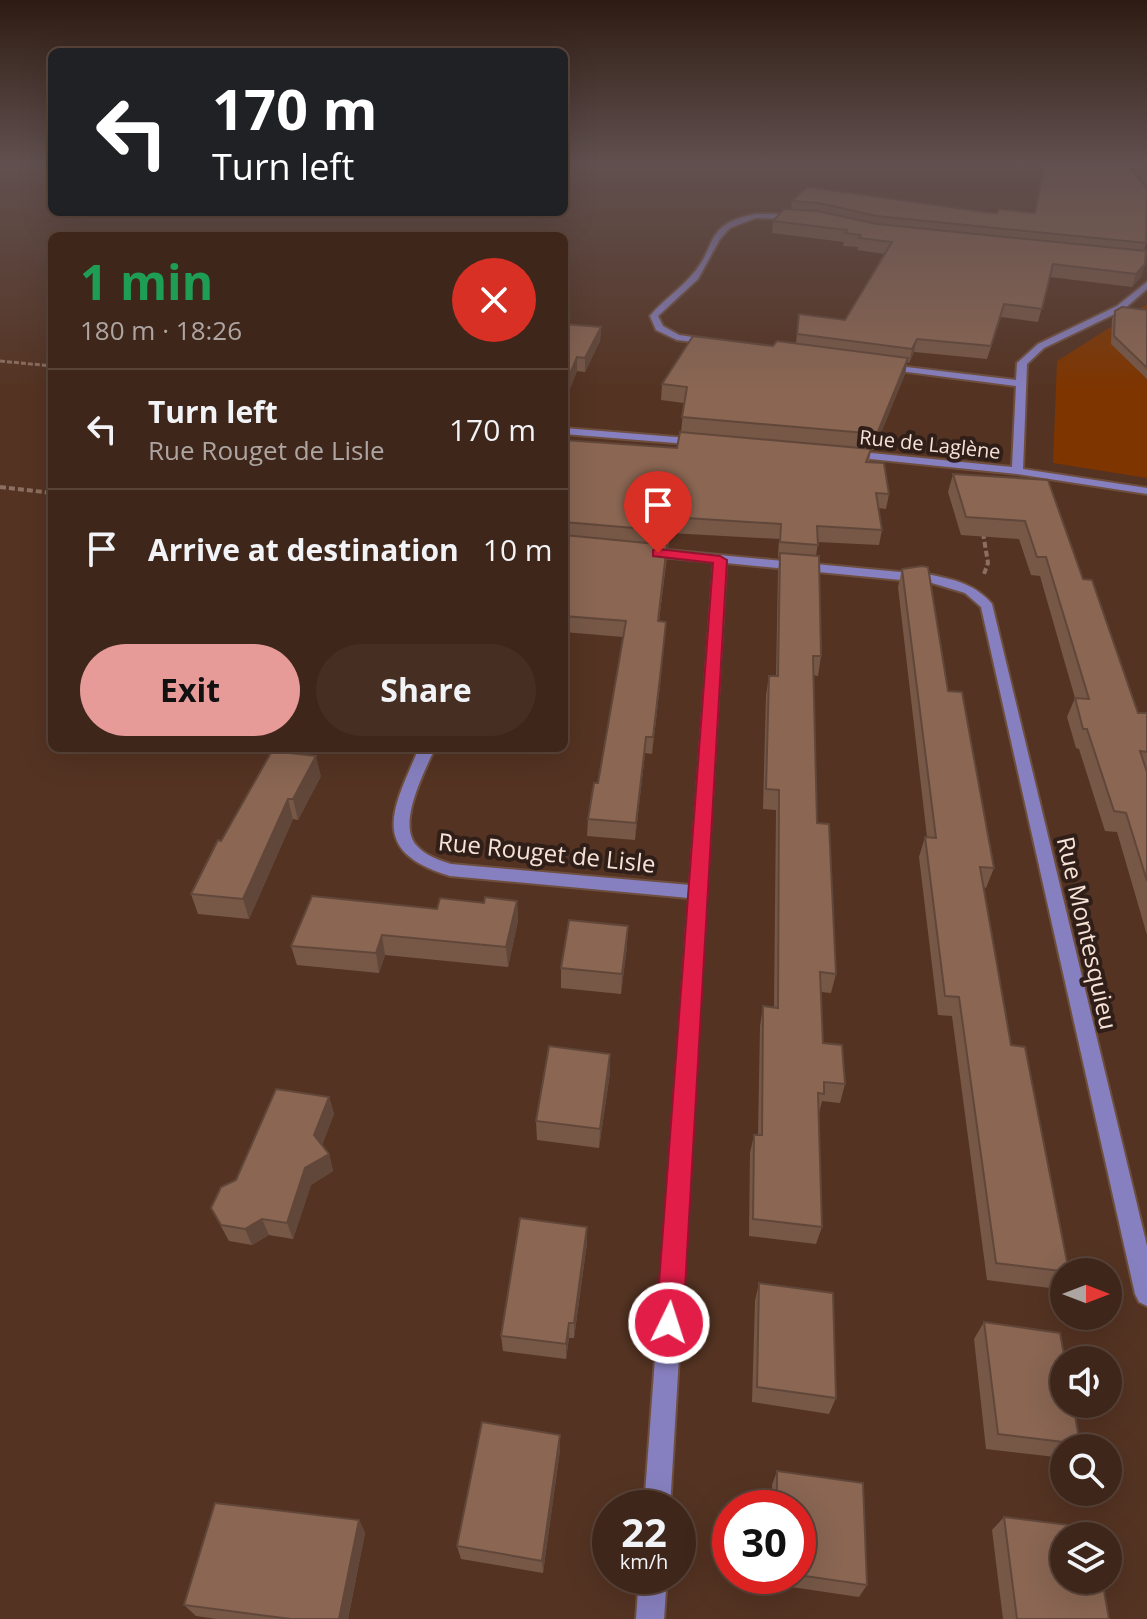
<!DOCTYPE html>
<html lang="en">
<head>
<meta charset="utf-8">
<style>
	:root { --surface:#3f261a; --page:#462e23; --text:#f1f3f6; --muted:#ada5a2; --line:#584339; --accent:#e69b98 }
	body { margin:0; font-family:"Open Sans",sans-serif; background:var(--page); color:var(--text); height:100vh; display:flex; flex-direction:column; font-size:30px; white-space:nowrap }
	* { box-sizing:border-box; margin:0 }
	p { font-size:26px; color:var(--muted) }
	.icon { flex:none; width:44px; height:44px; fill:none; stroke:currentColor; stroke-width:2; stroke-linecap:round; stroke-linejoin:round }
	.map { position:relative; flex:1; overflow:hidden }
	.sheet { position:absolute; left:48px; top:232px; width:520px; height:520px; display:flex; flex-direction:column; background:var(--surface); border-radius:12px; box-shadow:0 8px 32px #0002,0 0 0 2px var(--line) }
	.sheet>* { flex:none }
	.guide { position:absolute; left:48px; top:48px; width:520px; height:168px; border-radius:12px; box-shadow:0 8px 32px #0002,0 0 0 2px var(--line); background:#202124; color:#fff; overflow:hidden }
	.needle { width:52px; rotate:90deg }
	.fabs { position:absolute; left:1050px; top:1258px; display:grid; gap:16px }
	.fabs a { display:grid; place-items:center; width:72px; height:72px; border-radius:50%; background:var(--surface); box-shadow:0 8px 32px #0002,0 0 0 2px var(--line); font-size:40px }
	.speed { position:absolute; left:592px; top:1490px; display:flex; gap:16px; font-size:40px; font-weight:700; text-align:center }
	.speed>* { display:grid; place-content:center; width:104px; height:104px; border-radius:50%; background:var(--surface); box-shadow:0 8px 32px #0002,0 0 0 2px var(--line); line-height:1 }
	.speed small { font-size:20px; font-weight:400 }
	.speed .limit { border:12px solid #d22; background:#fff; color:#111 }
	.pin { position:absolute; display:grid; place-items:center; width:68px; height:68px; color:#fff; margin:-82px -34px; border-radius:50% 50% 50% 0; rotate:-45deg; box-shadow:0 0 8px #0007 }
	.pin .icon { rotate:45deg }
	.me { position:absolute; width:88px; margin:-44px; rotate:4deg; stroke-linejoin:round; filter:drop-shadow(0 0 6px #0008) }
	.turn { display:flex; align-items:center; gap:28px; height:168px; padding:0 32px; font-size:36px }
	.turn .icon { width:104px; height:104px; stroke-width:2.5 }
	.turn b { display:block; font-size:56px; line-height:68px }
	.round { display:grid; place-items:center; flex:none; width:84px; height:84px; border-radius:42px; background:var(--page) }
	.overview { display:flex; align-items:center; justify-content:space-between; height:136px; padding:0 32px }
	h1 { font-size:48px; font-weight:700; line-height:60px; color:#1e9e55 }
	.button { display:flex; gap:16px; margin-top:auto; padding:16px 32px }
	.button a { flex:1; height:92px; border-radius:48px; background:var(--accent); color:#111; font-size:32px; font-weight:700; line-height:92px; text-align:center }
	.button a+a { background:var(--page); color:var(--text) }
	ul { padding:0; list-style:none }
	li { display:flex; align-items:center; gap:24px; height:120px; padding:0 32px; border-top:2px solid var(--line) }
	li div { flex:1 }
	li b { display:block; font-size:30px }
	li em { font-style:normal }
	.map>svg:first-child { display:block }
	.green { fill:#7e3500 }
	.lines { fill:none; stroke-linecap:round; stroke-linejoin:round }
	.street-casing { stroke:#6e4f3f; stroke-width:4 }
	.path-far1 { stroke:#8c6f60; stroke-width:3; stroke-dasharray:5 2; stroke-linecap:butt }
	.path { stroke:#8c6f60; stroke-width:4; stroke-dasharray:6 3; stroke-linecap:butt }
	.street { fill:#8780c0; fill-rule:evenodd }
	.wall { fill:#775847 }
	.shaded-wall { fill:#61473a }
	.building { fill:#8a6653; stroke:#61473a; stroke-width:2 }
	.route { fill:#e11d48; stroke:#92132f; stroke-width:2 }
	.labels { text-anchor:middle; dominant-baseline:central; stroke-width:8; stroke-linejoin:round; paint-order:stroke }
	.far-street-label { font-size:20px; fill:#f7e2d7; stroke:#2f1f18 }
	.street-label { font-size:24px; fill:#f7e2d7; stroke:#2f1f18 }
</style>
</head>
<body>
<div class="map">
<svg width="1147" height="1619" viewBox="0 0 1147 1619">
	<rect width="100%" height="100%" fill="#543322"/>
	<path class="green" d="M1147,304V478L1053,463L1057,361Z"/>
	<g class="lines">
		<defs>
			<path id="street" d="M756,214H787L801,217L797,219L756,218L730,228L720,239L698,279L658,316L663,326L679,335L713,340V344L677,340L656,330L650,316C662,301 678,291 691,276C719,246 702,224 756,214Z
				M1147,282V289L1123,310L1044,348L1027,364L1023,469L1147,488V494L1017,474L851,457L846,454L851,451L1012,467L1016,386L884,369L879,366L881,364L1016,380L1017,363L1038,344L1117,306Z
				M564,428L700,439L705,442L700,445L564,434Z
				M645,548L932,575C956,580 976,585 992,604L1147,1246V1306L1139,1302L1135,1294L981,607L965,593L932,583L726,563L670,1508H644L689,898L450,876C367,851 393,809 419,748H435C425,771 396,824 417,846C426,856 439,860 451,864L690,885L714,562L641,555V549Z
				M639,1576H667L664,1619H636Z"/>
		</defs>
		<use href="#street" class="street-casing"/>
		<path class="path-far1" d="M0,361L52,366"/>
		<path class="path" d="M0,487L52,493
			M983,533L988,563L984,574"/>
		<use href="#street" class="street"/>
	</g>
	<path class="wall" d="M1129,164H1147V185Z
		M807,187L1146,243L1144,251L1145,264L1141,277L1132,287L1050,277L1038,322L1001,317L987,359L914,352L909,363L907,362L905,374L874,450H871L869,462L889,494L886,509L879,508L882,530L879,545L818,542L816,556L821,656L818,676L813,675L817,823L836,974L831,993L821,992L823,1043L845,1084L840,1103L822,1101L819,1113L822,1227L816,1244L749,1236L750,1153L754,1135H758L760,1026L763,1006L774,1007L776,810L763,809L766,695L769,676H776L778,571L780,558L778,557L779,539L670,533L659,621L661,677L652,754L645,753L635,840L587,836L588,819L598,783L623,637L564,632V440L677,448L681,433L684,403L661,400L662,384L773,346L796,343L799,314L845,320L885,254L857,250L858,247L843,246L844,242L772,233L773,221L791,209L792,201Z
		M1147,310V379L1111,344L1112,319L1115,311Z
		M564,324L601,327L600,341L585,372L577,371L564,403Z
		M953,474L1048,480L1083,579L1138,713H1147V935L1117,832L1105,831L1079,749L1076,748L1067,717L1075,698L1040,576L1031,575L1019,539L961,535L948,492Z
		M902,569L948,691L994,868L986,888L984,887L1011,1045L1069,1272H1064V1279L1058,1289L987,1280L952,1016L938,1015L919,857L925,837H927L898,587Z
		M321,776L298,820L293,819L249,919L198,914L191,894L221,841Z
		M517,901L518,921L508,967L385,955L379,973L297,965L291,946L437,909Z
		M627,946L621,994L561,988V968Z
		M610,1073L599,1148L537,1140L536,1121Z
		M329,1097L334,1114L322,1145L329,1154L333,1171L311,1185L293,1239L269,1235L252,1245L229,1241L211,1208L236,1180Z
		M587,1243L574,1338H569L566,1359L503,1351L501,1336Z
		M759,1283L836,1398L829,1414L752,1402L755,1301Z
		M984,1322L1080,1444L1076,1448H1064V1458L986,1449L974,1339Z
		M560,1435V1450L543,1573L461,1559L457,1546Z
		M777,1471L867,1585L859,1597L771,1584V1576H798V1508H772V1485Z
		M1004,1517L1109,1619H1003L992,1530Z
		M359,1520L365,1533L348,1619H217L196,1616L184,1605Z"/>
	<path class="shaded-wall" d="M1145,264L1141,277L1132,287L1136,274Z
		M601,327L600,341L585,372V358Z
		M917,339L914,352L909,363L912,349Z
		M577,357V371L564,403V388Z
		M908,358L905,374L874,450L877,434Z
		M666,622L661,677L652,754L653,737Z
		M646,737L645,753L635,840L636,823Z
		M316,756L321,776L298,820L293,799Z
		M288,799L293,819L249,919L243,899Z
		M517,901L518,921L508,967L506,947Z
		M628,926L627,946L621,994L622,974Z
		M382,935L385,955L379,973L376,953Z
		M610,1054V1073L599,1148L600,1129Z
		M329,1097L334,1114L319,1152L314,1135Z
		M329,1154L333,1171L311,1185L293,1239L287,1223L305,1168Z
		M262,1219L269,1235L252,1245L245,1229Z
		M587,1227V1243L574,1338V1323Z
		M569,1323V1338L566,1359V1344Z
		M560,1435V1450L543,1573L542,1561Z
		M359,1520L365,1533L348,1619H339Z"/>
	<path class="building" d="M1045,164H1126L1147,189L1146,243L877,216L819,203L792,201L807,187L985,212L997,213L999,209L1035,213Z
		M1139,164H1147V173Z
		M784,209L818,211L877,224L1146,251L1145,264L1136,274L1053,264L1042,309L1004,304L991,346L917,339L912,349L797,334L799,314L845,320L892,242L859,238L861,235L845,233L847,230L773,221Z
		M1122,307L1147,310V368L1114,336L1115,311Z
		M564,324L601,327L585,358L577,357L564,388Z
		M693,336L773,346L777,341L908,358L877,434L682,417L687,387L662,384Z
		M680,432L871,449L866,462L884,463L889,494L876,493L882,530L817,526L818,545L780,542L781,524L671,517L669,531L564,522V440L677,448Z
		M953,474L1048,480L1083,579L1092,580L1138,713H1147V752L1140,751L1147,772V881L1126,813L1114,811L1087,729H1083L1075,698L1089,699L1046,557H1037L1025,521L966,517Z
		M564,535L667,545L658,621L666,622L662,660L653,737H646L636,823L588,819L594,783H598L626,621L564,616Z
		M780,553L819,556L821,656H813L817,823L829,824L836,974L820,972L823,1043L842,1045L845,1084L824,1082V1094L818,1093L822,1227L753,1219L754,1135H762L763,1006L778,1008L779,790L766,789L769,676H778Z
		M922,566L928,567L948,691L962,692L994,868L980,867L1011,1045L1025,1047L1069,1272L996,1263L959,997L945,996L925,837L936,838L902,569Z
		M272,751L316,756L293,799H288L243,899L191,894L218,840L221,841Z
		M312,896L437,909L440,898L484,903L485,897L517,901L506,947L382,935L376,953L291,946Z
		M569,920L628,926L622,974L561,968Z
		M549,1046L610,1054L600,1129L536,1121Z
		M276,1089L329,1097L314,1135L329,1154L305,1168L287,1223L262,1219L245,1229L221,1225L211,1208L221,1187L236,1180Z
		M520,1218L587,1227L574,1323H569L566,1344L501,1336Z
		M759,1283L833,1293L836,1398L757,1387Z
		M984,1322L1060,1333L1065,1360H1064V1404H1073L1080,1444L998,1434Z
		M482,1422L560,1435L542,1561L457,1546Z
		M777,1471L863,1483L867,1585L798,1575V1508H777Z
		M215,1503L359,1520L339,1619H291L184,1605Z
		M1004,1517L1093,1528L1094,1536H1064V1580H1102L1109,1619H1017Z"/>
	<linearGradient id="sky" x2="0" y2="1"><stop stop-color="#2e1c13"/><stop offset="0.42" stop-color="#61504f"/><stop offset="1" stop-color="#61504f" stop-opacity="0"/></linearGradient>
	<rect width="1147" height="390" fill="url(#sky)"/>
	<path class="route" d="M658,549L720,556L727,560L683,1323L679,1333L669,1337L660,1333L656,1323L713,563L653,556V550Z"/>
	<g class="labels">
		<g class="far-street-label">
			<text transform="translate(930 444) rotate(6)">Rue de Laglène</text>
		</g>
		<g class="street-label">
			<text transform="translate(547 852) rotate(6)">Rue Rouget de Lisle</text>
			<text transform="translate(1088 933) rotate(77)">Rue Montesquieu</text>
		</g>
	</g>
</svg>
<div class="fabs">
<a><svg class="needle" viewBox="-14 -14 28 28"><path d="M0-13l5 13h-10z" fill="#e53935"/><path d="M0 13l5-13h-10z" fill="#ada5a2"/></svg></a>
<a><svg class="icon" aria-label="sound" viewBox="0 0 24 24"><path d="M4 9h4l5-4v14l-5-4H4zM17 9q2 3 0 6"/></svg></a>
<a><svg class="icon" aria-label="search" viewBox="0 0 24 24"><circle cx="10" cy="10" r="6"/><path d="M15 15l6 6"/></svg></a>
<a><svg class="icon" aria-label="layers" viewBox="0 0 24 24"><path d="M12 4l9 5-9 5-9-5zM3 14l9 5 9-5"/></svg></a>
</div>
<div class="speed"><div>22<small>km/h</small></div><div class="limit">30</div></div>
<div class="pin" style="left:658px;top:553px;background:#d93025"><svg class="icon" aria-label="arrive" viewBox="0 0 24 24"><path d="M6 21V4h12l-3 4 3 4H6"/></svg></div>
<svg class="me" style="left:669px;top:1323px" viewBox="-20 -20 40 40"><circle r="17" fill="#e11d48" stroke="#fff" stroke-width="3"/><path d="M0-11L8 9 0 5-8 9z" fill="#fff"/></svg>
<div class="guide">
<div class="turn"><svg class="icon" aria-label="left" viewBox="0 0 24 24"><path d="M17 20v-9H6M10 6l-5 5 5 5"/></svg><div><b>170 m</b>Turn left</div></div>
</div>
<section class="sheet">
<div class="overview"><div><h1>1 min</h1><p>180 m · 18:26</p></div><a class="round" style="background:#d93025;color:#fff"><svg class="icon" aria-label="close" viewBox="0 0 24 24"><path d="M6 6l12 12M18 6L6 18"/></svg></a></div>
<ul>
<li><svg class="icon" aria-label="left" viewBox="0 0 24 24"><path d="M17 20v-9H6M10 6l-5 5 5 5"/></svg><div><b>Turn left</b><p>Rue Rouget de Lisle</p></div><em>170 m</em></li>
<li><svg class="icon" aria-label="arrive" viewBox="0 0 24 24"><path d="M6 21V4h12l-3 4 3 4H6"/></svg><div><b>Arrive at destination</b></div><em>10 m</em></li>
</ul>
<div class="button"><a>Exit</a><a>Share</a></div>
</section>
</div>
</body>
</html>
